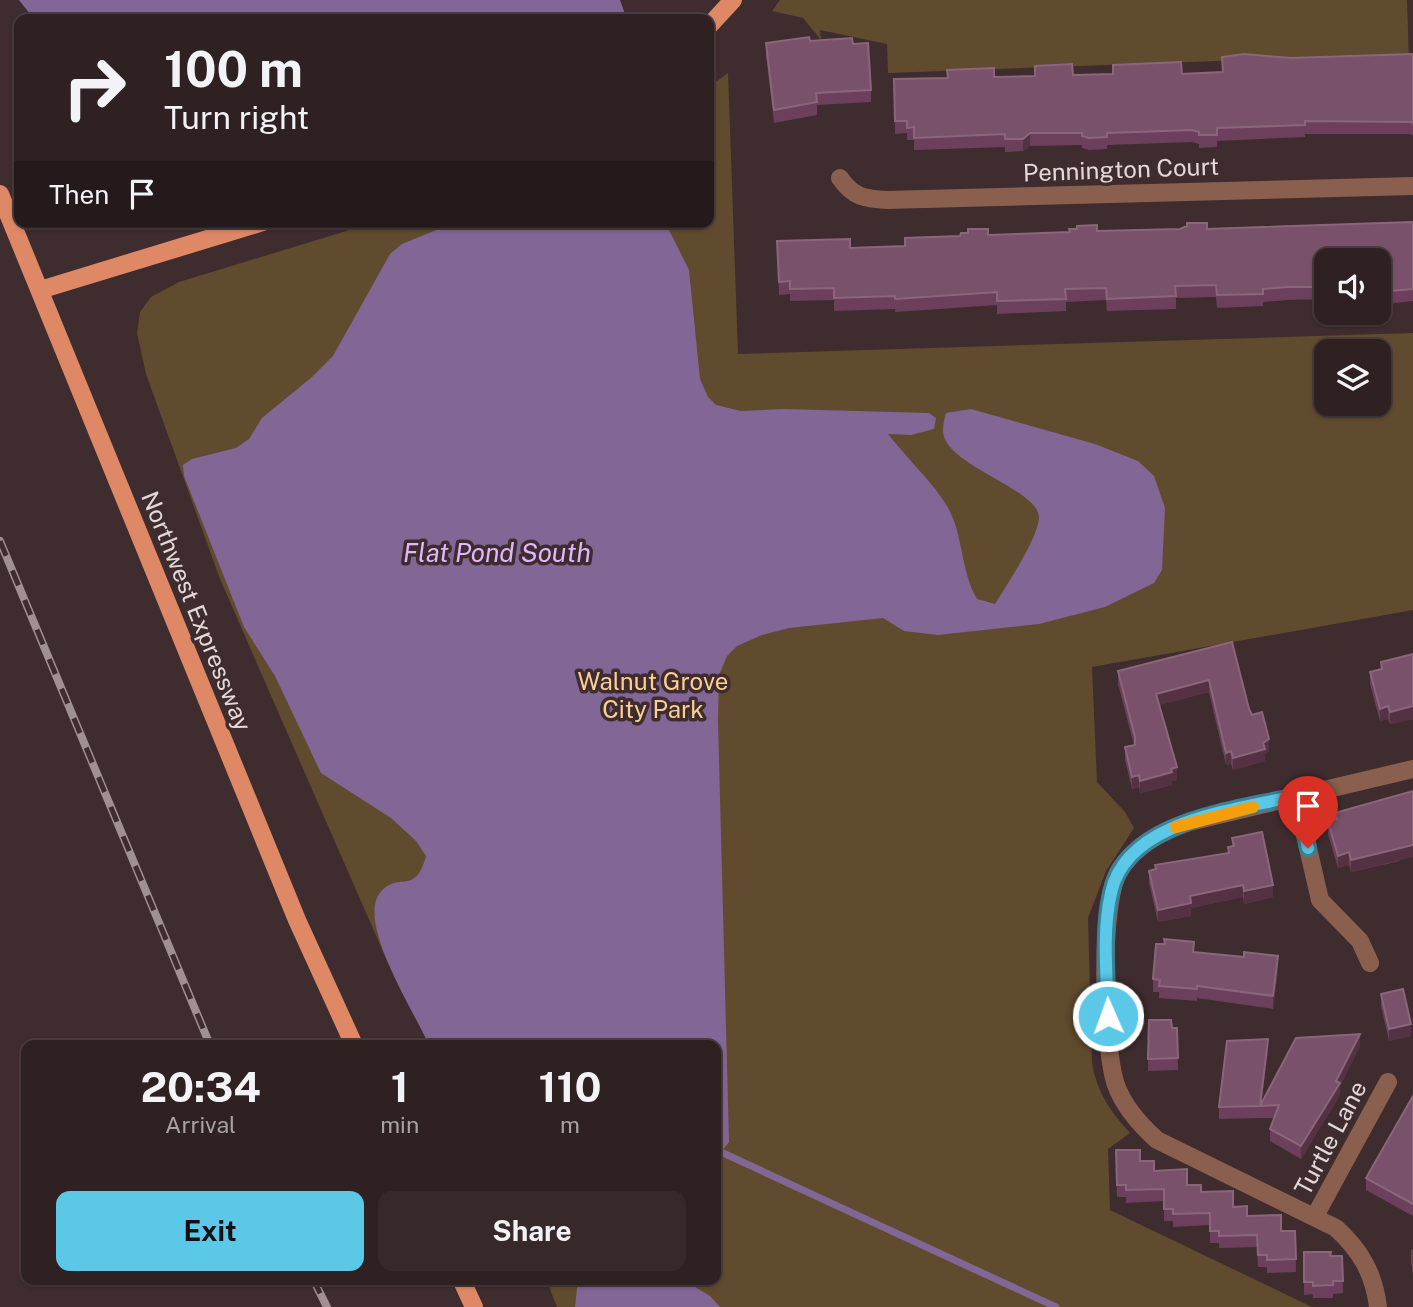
<!DOCTYPE html>
<html lang="en">
<head>
<meta charset="utf-8">
<style>
	:root { --surface:#2f2122; --page:#37292a; --text:#f1f3f6; --muted:#a7a3a5; --line:#4a3e40; --accent:#5bc8e7 }
	body { margin:0; font-family:"Public Sans",sans-serif; background:var(--page); color:var(--text); height:100vh; display:flex; flex-direction:column; font-size:26px; white-space:nowrap }
	* { box-sizing:border-box; margin:0 }
	p { font-size:23px; color:var(--muted) }
	.icon { flex:none; width:38px; height:38px; fill:none; stroke:currentColor; stroke-width:2; stroke-linecap:round; stroke-linejoin:round }
	.map { position:relative; flex:1; overflow:hidden }
	.sheet { position:absolute; left:21px; top:1040px; width:700px; height:245px; display:flex; flex-direction:column; background:var(--surface); border-radius:14px; box-shadow:0 2px 5px #0004,0 0 0 2px var(--line) }
	.sheet>* { flex:none }
	.guide { position:absolute; left:14px; top:14px; width:700px; height:214px; border-radius:14px; box-shadow:0 2px 5px #0004,0 0 0 2px var(--line); background:#2f2122; color:var(--text); overflow:hidden }
	.controls { position:absolute; left:1314px; top:248px; display:grid; gap:14px }
	.controls a { display:grid; place-items:center; width:77px; height:77px; border-radius:14px; background:var(--surface); box-shadow:0 2px 5px #0004,0 0 0 2px var(--line); font-size:35px }
	.pin { position:absolute; display:grid; place-items:center; width:60px; height:60px; color:#fff; margin:-72px -30px; border-radius:50% 50% 50% 0; rotate:-45deg; box-shadow:0 0 7px #0007 }
	.pin .icon { rotate:45deg }
	.me { position:absolute; width:77px; margin:-38px; rotate:358deg; stroke-linejoin:round; filter:drop-shadow(0 0 5px #0008) }
	.turn { display:flex; align-items:center; gap:24px; height:147px; padding:0 35px; font-size:32px }
	.turn .icon { width:91px; height:91px; stroke-width:2.5 }
	.turn b { display:block; font-size:49px; line-height:60px }
	.then { display:flex; align-items:center; height:66px; padding:0 35px; background:#0003; gap:14px; font-size:26px }
	.eta { display:flex; justify-content:space-evenly; align-items:center; height:119px; text-align:center }
	.eta b { font-size:42px; font-weight:700; line-height:49px }
	.primary-button { display:flex; gap:14px; margin-top:auto; padding:14px 35px }
	.primary-button a { flex:1; height:80px; border-radius:14px; background:var(--accent); color:#111; font-size:28px; font-weight:700; line-height:80px; text-align:center }
	.primary-button a+a { background:var(--page); color:var(--text) }
	.map>svg:first-child { display:block }
	.green { fill:#614b2e; fill-rule:evenodd }
	.water { fill:#826695 }
	.lines { fill:none; stroke-linecap:round; stroke-linejoin:round }
	.stream { stroke:#826695; stroke-width:7 }
	.minor { stroke:#8a5f4e; stroke-width:18 }
	.major { stroke:#df8865; stroke-width:18 }
	.rail-casing { stroke:#9f9092; stroke-width:8 }
	.rail { stroke:#3f2c2e; stroke-width:5; stroke-dasharray:16; stroke-linecap:butt }
	.wall { fill:#6c405c }
	.shaded-wall { fill:#553144 }
	.building { fill:#79516a; stroke:#8a667b; stroke-width:2 }
	.route-casing { stroke:#3b8296; stroke-width:18 }
	.route { stroke:#5bc8e7; stroke-width:12 }
	.slow { stroke:#f59e0b; stroke-width:12 }
	.labels { text-anchor:middle; dominant-baseline:central; stroke-width:7; stroke-linejoin:round; paint-order:stroke }
	.street-label { font-size:24px; fill:#e4d8d9; stroke:#3f2c2e }
	.park-label { font-size:24px; fill:#facf97; stroke:#3f2c2e }
	.water-label { font-size:26px; font-style:italic; fill:#e1b6fe; stroke:#3f2c2e }
</style>
</head>
<body>
<div class="map">
<svg width="1413" height="1307" viewBox="0 0 1413 1307">
	<rect width="100%" height="100%" fill="#3f2c2e"/>
	<path class="green" d="M780,0H1407L1409,60L1381,55L888,73L887,44L820,30L821,40L803,18L772,11Z
		M728,73L738,354L1413,333V610L1092,667L1097,782L1125,812L1134,828L1106,871L1088,918L1092,1063C1097,1092 1110,1111 1130,1133L1108,1149L1110,1210L1312,1307H557L546,1279H716V1045H430L388,963L220,579L146,374L137,333L140,312L151,297L179,282L376,222H709V87ZM1326,352H1379V404H1326Z"/>
	<path class="water" d="M19,0H620L624,11L623,19H34Z
		M456,222H665L689,270L700,379L708,397L716,405L741,411L783,409L929,413L936,418L934,429L911,435L888,434C905,456 935,485 947,506C964,535 960,570 977,599L995,604C1006,586 1039,537 1039,517C1038,491 957,468 945,439C941,431 944,421 946,413L971,409L1095,444L1138,461L1154,476L1165,508L1162,570L1154,583L1105,607L1039,624L938,635L904,631L883,618L789,628L762,635L737,646L727,656L719,675L718,721L729,1142L716,1159V1045H429C416,1015 356,922 380,893C399,870 415,897 426,856L416,841L391,818L321,773L275,676L244,627L184,476L183,465L192,459L236,448L249,439L262,418L312,377L333,356L390,254L402,244Z
		M578,1279H682L710,1296L720,1307H575Z"/>
	<g class="lines">
		<path class="stream" d="M723,1153L1056,1307"/>
		<path class="minor" d="M840,178C853,197 865,199 887,200L1413,186
			M1296,796L1320,900L1360,941L1370,963
			M1315,1216L1388,1082
			M1378,1307C1374,1273 1360,1250 1336,1228L1157,1140C1139,1124 1124,1107 1116,1085C1103,1047 1099,902 1120,869C1137,844 1161,832 1189,822L1413,769"/>
		<path class="major" d="M709,26L733,0
			M0,194L297,920L354,1045
			M40,290L263,222
			M461,1279L474,1307"/>
		<defs>
			<path id="rail" d="M0,541L210,1045
				M313,1279L327,1307"/>
		</defs>
		<use href="#rail" class="rail-casing"/>
		<use href="#rail" class="rail"/>
	</g>
	<path class="wall" d="M810,41L853,44L871,90V102L817,105V115L774,123L766,55V43Z
		M1413,54V136L1411,134H1305V137L1217,141V147L1199,148V144L1192,142L1107,145V149L1089,150L1082,148V145L1030,146L1023,151L1005,152V147L914,150V140H907V133L895,134L894,79L1222,72L1291,58Z
		M1413,222V301L1379,305V261H1326V306V299L1287,300L1263,302V306L1217,308L1216,297L1176,298V309L1107,311L1106,300L1066,302V311L997,314V305L895,312V309L834,311V300L790,301V294L779,295L777,241L850,248L905,246L988,235Z
		M1232,642L1249,709L1269,751L1265,754V761L1233,770L1231,764L1226,765L1209,692L1159,705L1177,780L1172,781V785L1140,793L1139,787L1132,789L1125,760V747L1134,745L1118,684V671Z
		M1413,654V719L1390,724L1388,719L1380,721L1370,684V672L1381,669V662Z
		M1335,813L1400,861L1351,872L1349,865L1338,868L1328,834V821L1335,819Z
		M1232,838L1273,897L1244,904L1243,897L1191,908V916L1158,922L1149,883V871L1155,869V865L1228,853V847L1232,846Z
		M1164,939L1194,952L1278,969L1273,1009L1197,998V1001L1159,998V992H1153V979L1164,944Z
		M1381,994L1411,1036L1389,1041L1381,1006Z
		M1149,1020L1172,1028H1177L1178,1070L1148,1071Z
		M1360,1046L1340,1086V1095L1301,1159L1270,1141V1129L1274,1118H1260V1114V1118L1219,1119V1107L1268,1051L1261,1104Z
		M1413,1096V1216L1366,1190V1178Z
		M1116,1150L1140,1161L1154,1171L1233,1207L1247,1216L1281,1231H1295L1296,1272L1267,1273V1267H1258L1257,1247L1219,1248V1243H1210V1225L1173,1227V1221H1164V1201L1126,1203V1197H1117Z
		M1413,1249V1275L1411,1262V1250Z
		M1304,1252L1330,1256H1342L1343,1293L1333,1294V1298H1313V1294L1304,1295Z"/>
	<path class="shaded-wall" d="M1030,133V146L1023,151V139Z
		M1209,680V692L1156,706V694Z
		M1388,706V719L1380,721V709Z
		M1413,706V719L1390,724V712Z
		M1269,739V751L1265,754V761L1233,770V758Z
		M1231,751V764L1226,765V753Z
		M1177,767V780L1172,781V785L1140,793V781Z
		M1139,775V787L1132,789V777Z
		M1413,845V857L1351,872V860Z
		M1349,852V865L1338,868V856Z
		M1243,885V897L1191,908V916L1158,922V910L1190,896Z
		M1273,885V897L1244,904V891Z
		M1278,956V969L1273,1009V996Z
		M1411,1024V1036L1389,1041V1029Z
		M1360,1034V1046L1340,1086V1095L1301,1159V1146Z
		M1268,1039V1051L1261,1106H1260V1118V1106Z"/>
	<path class="building" d="M809,37L810,41L852,38L853,44L868,43L871,90L816,93L817,102L774,110L766,43Z
		M1244,54L1291,58L1413,54V124L1411,122L1305,121V125L1217,128V135H1199V132L1192,130L1107,133V137L1089,138L1082,136V133H1030L1023,139H1005V134L914,138V127L907,128V121H895L894,79L948,78L947,70L994,68V77L1035,76V66L1072,64L1073,75L1113,74V65L1181,62L1182,74L1223,72L1222,57Z
		M1413,222V289L1379,292V261H1326V293V287H1287L1263,289V294L1217,295L1216,285L1175,286L1176,296L1107,299L1106,288L1065,289L1066,299L997,301V292L895,299V296L834,298V288L790,289V281L779,282L777,241L850,239V248L905,246V238L960,236L961,233H968V229H988V235L1070,232L1069,229H1077V226L1097,225V231L1180,229L1187,226V223H1207V229Z
		M1232,642L1249,709L1252,715L1262,712L1269,739L1263,743L1265,749L1233,758L1231,751L1226,753L1209,680L1156,694L1177,767L1171,769L1172,772L1140,781L1139,775L1132,777L1125,747L1135,745V737L1118,671Z
		M1413,654V706L1390,712L1388,706L1380,709L1370,672L1382,669L1381,662Z
		M1413,791V845L1351,860L1349,852L1338,856L1328,821L1337,819L1335,813Z
		M1262,832L1273,885L1244,891L1243,885L1190,896L1191,903L1158,910L1149,871L1156,869L1155,865L1229,853L1228,847L1234,846L1232,838Z
		M1164,939L1194,942L1193,952L1244,957V952L1278,956L1273,996L1197,986V989L1159,986L1160,980L1153,979L1156,944H1165Z
		M1403,989L1411,1024L1389,1029L1381,994Z
		M1149,1020H1171L1172,1028H1177L1178,1058L1148,1059Z
		M1360,1034L1336,1081L1340,1083L1301,1146L1270,1129L1279,1105L1260,1106L1296,1038Z
		M1268,1039L1260,1106L1219,1107L1227,1041Z
		M1413,1096V1204L1366,1178Z
		M1116,1150H1140V1161H1154V1171L1187,1169V1185H1201V1192L1233,1191V1207L1247,1206V1216L1281,1215V1231H1295L1296,1259L1267,1260V1255H1258L1257,1235L1219,1236V1231H1210V1213L1173,1214V1209H1164V1189L1126,1190V1185H1117Z
		M1304,1252H1331L1330,1256H1342L1343,1281H1333V1285L1313,1286V1282H1304Z"/>
	<g class="lines">
		<defs>
			<path id="route" d="M1108,1016C1107,975 1102,933 1111,893C1126,820 1236,810 1296,796L1308,848"/>
		</defs>
		<use href="#route" class="route-casing"/>
		<use href="#route" class="route"/>
		<path class="slow" d="M1176,827L1253,807"/>
	</g>
	<g class="labels">
		<g class="street-label">
			<text transform="translate(1121 169) rotate(-2)">Pennington Court</text>
			<text transform="translate(197 611) rotate(68)">Northwest Expressway</text>
			<text transform="translate(1330 1138) rotate(-62)">Turtle Lane</text>
		</g>
		<g class="park-label">
			<text x="653" y="681">Walnut Grove<tspan x="653" dy="28">City Park</tspan></text>
		</g>
		<g class="water-label">
			<text x="497" y="552">Flat Pond South</text>
		</g>
	</g>
</svg>
<div class="controls">
<a><svg class="icon" aria-label="sound" viewBox="0 0 24 24"><path d="M4 9h4l5-4v14l-5-4H4zM17 9q2 3 0 6"/></svg></a>
<a><svg class="icon" aria-label="layers" viewBox="0 0 24 24"><path d="M12 4l9 5-9 5-9-5zM3 14l9 5 9-5"/></svg></a>
</div>
<div class="pin" style="left:1308px;top:848px;background:#d93025"><svg class="icon" aria-label="arrive" viewBox="0 0 24 24"><path d="M6 21V4h12l-3 4 3 4H6"/></svg></div>
<svg class="me" style="left:1108px;top:1016px" viewBox="-20 -20 40 40"><circle r="17" fill="#5bc8e7" stroke="#fff" stroke-width="3"/><path d="M0-11L8 9 0 5-8 9z" fill="#fff"/></svg>
<div class="guide">
<div class="turn"><svg class="icon" aria-label="right" viewBox="0 0 24 24"><path d="M7 20v-9h11M14 6l5 5-5 5"/></svg><div><b>100 m</b>Turn right</div></div>
<div class="then">Then<svg class="icon" aria-label="arrive" viewBox="0 0 24 24"><path d="M6 21V4h12l-3 4 3 4H6"/></svg></div>
</div>
<section class="sheet">
<div class="eta">
<div><b>20:34</b><p>Arrival</p></div>
<div><b>1</b><p>min</p></div>
<div><b>110</b><p>m</p></div>
</div>
<div class="primary-button"><a>Exit</a><a>Share</a></div>
</section>
</div>
</body>
</html>
